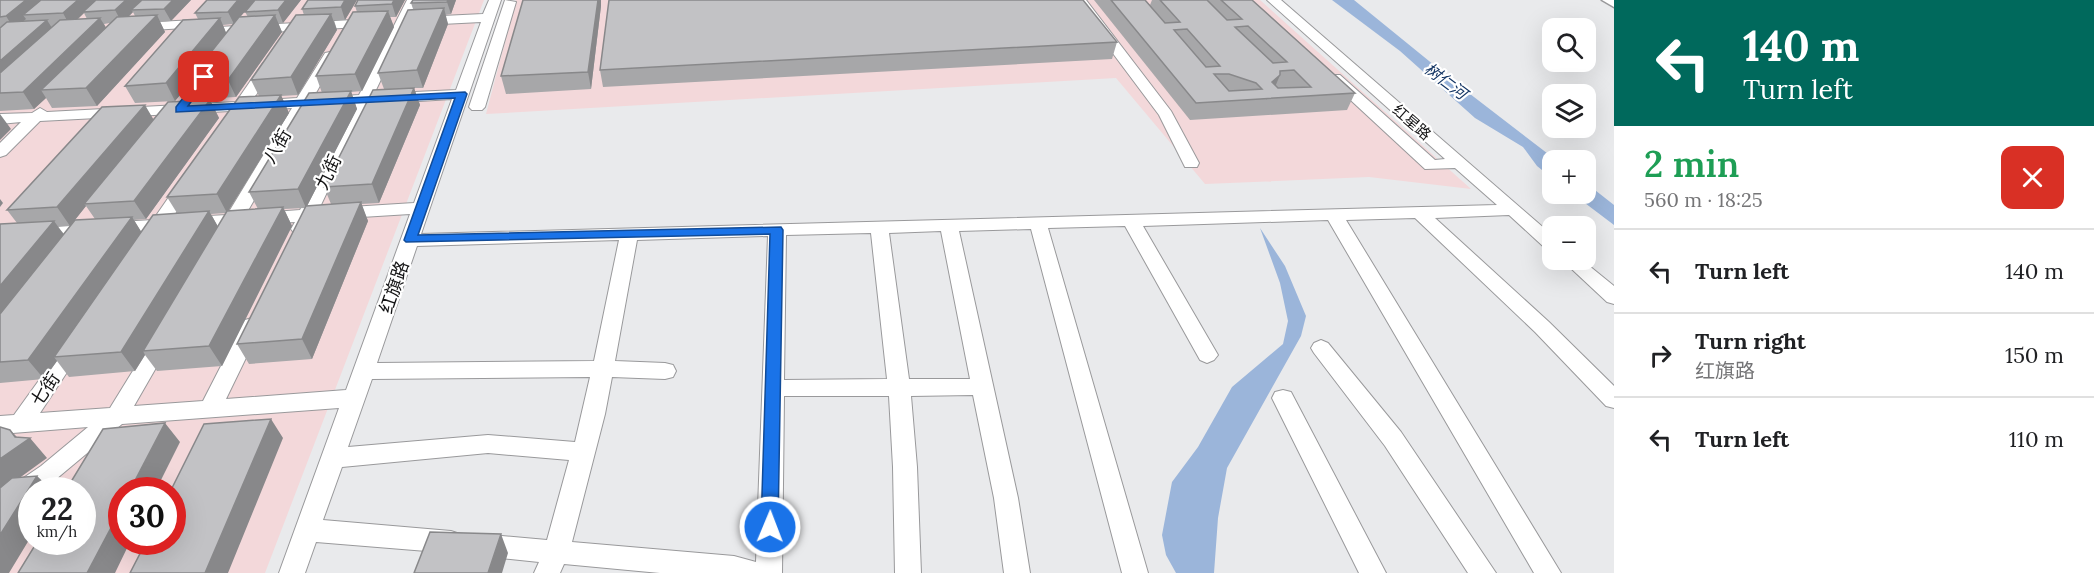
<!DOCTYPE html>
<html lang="en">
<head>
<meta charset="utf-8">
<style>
	:root { --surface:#fff; --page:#f6f6f6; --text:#202124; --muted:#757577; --line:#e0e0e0 }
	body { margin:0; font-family:Lora,"Noto Sans SC",serif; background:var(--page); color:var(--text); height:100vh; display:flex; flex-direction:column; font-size:22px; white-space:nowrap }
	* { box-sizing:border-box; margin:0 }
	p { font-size:20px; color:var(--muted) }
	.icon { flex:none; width:33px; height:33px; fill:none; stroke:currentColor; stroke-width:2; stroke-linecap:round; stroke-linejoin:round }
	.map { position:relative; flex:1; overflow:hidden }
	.side { display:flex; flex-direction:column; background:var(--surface); width:480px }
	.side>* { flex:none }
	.hud { background:#00695c; color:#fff; overflow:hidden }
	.tools { position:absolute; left:1542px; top:18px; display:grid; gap:12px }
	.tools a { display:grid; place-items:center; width:54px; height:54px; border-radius:12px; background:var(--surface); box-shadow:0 6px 24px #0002; font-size:30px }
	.speed { position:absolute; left:18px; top:477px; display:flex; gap:12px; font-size:30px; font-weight:700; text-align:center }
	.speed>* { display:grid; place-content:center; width:78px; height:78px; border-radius:50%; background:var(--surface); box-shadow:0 6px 24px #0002; line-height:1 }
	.speed small { font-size:15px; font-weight:400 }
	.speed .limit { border:9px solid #d22; background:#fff; color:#111 }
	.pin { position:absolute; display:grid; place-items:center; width:51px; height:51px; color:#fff; margin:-26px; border-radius:12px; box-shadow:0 3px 9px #0006 }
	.me { position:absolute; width:66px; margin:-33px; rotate:1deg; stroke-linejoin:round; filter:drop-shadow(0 0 4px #0008) }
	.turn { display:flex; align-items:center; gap:21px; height:126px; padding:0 30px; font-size:27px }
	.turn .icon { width:78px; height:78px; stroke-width:2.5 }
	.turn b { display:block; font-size:42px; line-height:51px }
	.round { display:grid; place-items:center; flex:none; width:63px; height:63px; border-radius:12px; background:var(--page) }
	.overview { display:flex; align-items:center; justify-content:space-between; height:102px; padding:0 30px }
	h1 { font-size:36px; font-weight:600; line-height:45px; color:#1e9e55 }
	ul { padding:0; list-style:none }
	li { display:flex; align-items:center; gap:18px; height:84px; padding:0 30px; border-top:2px solid var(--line) }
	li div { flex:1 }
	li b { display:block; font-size:22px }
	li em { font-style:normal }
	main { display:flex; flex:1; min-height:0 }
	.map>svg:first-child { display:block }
	.commercial { fill:#f3d8da; fill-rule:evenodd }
	.water { fill:#9bb5da }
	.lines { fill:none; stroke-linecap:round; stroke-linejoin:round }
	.minor-casing { stroke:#99999b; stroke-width:2 }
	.major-casing { stroke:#99999b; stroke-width:3 }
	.minor { fill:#fff; fill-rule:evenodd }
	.major { fill:#fff; fill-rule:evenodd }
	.wall { fill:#a7a7a9; fill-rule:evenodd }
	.shaded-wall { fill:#88888a }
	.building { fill:#c2c2c5; stroke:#88888a; stroke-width:1.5; fill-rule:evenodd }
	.route { fill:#1a73e8; stroke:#114b97; stroke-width:1.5 }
	.labels { text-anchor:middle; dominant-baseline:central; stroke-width:4.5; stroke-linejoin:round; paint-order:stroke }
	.far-street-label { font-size:15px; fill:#141415; stroke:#fff }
	.far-water-label { font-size:16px; font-style:italic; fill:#143564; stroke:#fff }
	.street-label { font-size:18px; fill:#141415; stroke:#fff }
</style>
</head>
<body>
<main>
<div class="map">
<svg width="1614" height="573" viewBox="0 0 1614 573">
	<rect width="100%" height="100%" fill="#e9eaec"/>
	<path class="commercial" d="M0,0H484L265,573H0ZM32,490H82V542H32ZM122,490H172V542H122Z
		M516,0H1260L1471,189L1369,177L1205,184L1116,78L486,114Z"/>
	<path class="water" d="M1332,0H1354L1461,87L1556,160H1552V178L1537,166L1523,147L1475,118L1400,51Z
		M1586,183L1614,205V225L1573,194H1586Z
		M1260,228L1285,266L1306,316L1301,336L1227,468L1218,518L1214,573H1176L1166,555L1162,535L1172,482L1198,447L1232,387L1283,344L1288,321L1280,283Z"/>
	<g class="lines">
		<defs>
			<path id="minor" d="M407,0H419L374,94L456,90L481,22L422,25L415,21L422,17L483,14L489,0H501L421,234L1497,205L1455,168L1425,169L1330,81L1328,78L1330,75H1340L1435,160L1445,159L1267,0H1281L1552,235V250L1545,248L1509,215L1435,218L1549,322L1614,386V408L1606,406L1535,332L1415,218L1346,220L1561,573H1534L1328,220L1143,226L1218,355L1214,360L1207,363L1200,360L1125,226L1048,228L1148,573H1122L1031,229L959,231L1018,498L1030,573H1004L994,498L973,395L911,396L917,467L921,573H895L893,467L889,396H784L782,573H660L564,564L560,573H534L539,562L480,556L471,553L467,545L471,537L480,534L547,540L569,460L488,453L342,467L323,520L451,531L460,534L464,542L460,550L451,553L316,542L305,573H279L339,408L122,424L43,490H32V499L9,515L0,519V494L41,466L88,427L0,434V416L14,415L68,340L75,338L82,340L85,345L40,413L110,408L155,335L162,333L169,335L172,340L134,406L203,401L242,325L245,320L252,318L259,320L262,325L226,399L346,390L410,214L313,220L306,233H294L291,229L295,222L239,225L232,236H220L217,232L220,226L164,230L158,239H146L143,235L145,231L0,241V229L153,220L180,181H192L195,185L172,218L227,215L292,108L246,110L237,122L232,124L224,119L230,111L40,121L6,155L0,157V143L21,122L0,124V114L32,113L40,108L47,112L236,102L263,63L268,62L275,66L252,101L297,98L325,53L330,52L337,56L313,98L359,95ZM452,99L414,203L319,209L369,104ZM354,104L300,210L246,214L308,107ZM941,231L970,379H909L889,233ZM871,233L887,379L784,380L786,235ZM768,236L756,562L734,556L572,542L605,414L612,377L665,379L673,377L676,371L673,365L665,363L615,361L637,240ZM619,240L594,361L377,363L417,246ZM590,377L575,442L488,435L348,447L372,379Z
				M505,0L516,2L485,107L482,110H472L469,107Z
				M1073,0H1086L1171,111L1199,163L1197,167H1185L1159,115Z
				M372,19L377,20L379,23L377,26L200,36L193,32L200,28Z
				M196,20L201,21L203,24L201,27L136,31L129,27L136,23Z
				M1562,260H1582L1614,286V304L1607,302Z
				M1321,340L1328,343L1401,432L1496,573H1468L1385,446L1314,353L1311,348L1314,343Z
				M1283,390L1291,392L1386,573H1359L1272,398L1275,392Z"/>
			<path id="major" d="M1602,0H1614V7Z"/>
		</defs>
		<use href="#minor" class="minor-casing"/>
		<use href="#major" class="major-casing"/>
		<use href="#minor" class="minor"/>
		<use href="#major" class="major"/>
	</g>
	<path class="wall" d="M0,0H191L171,21L160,22L165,32L97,106L52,108L46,98L34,109L0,111ZM133,12L135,16L128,17ZM84,13L87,19H78ZM110,23L106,28L104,24Z
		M207,0H255L240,17H248L245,12L301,0L283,23H278L282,32L236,97L196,99L189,84L175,101L135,103L125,86L198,19L195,13ZM233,24L226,33L223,25Z
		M357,0L345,20H334L337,30L298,95L281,96L289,113L228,211L258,209L249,192L322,93L316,76L357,12L355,6L358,0H405L396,17H390L394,27L362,91L351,92L357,109L307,206L331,204L324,187L384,89L378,73L413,9L411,3L456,0L451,14L445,15L448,24L423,88H414L420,105L379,203L361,204L368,221L312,359L249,364L237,344L305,208L284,209L292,226L222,366L157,371L145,355L135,371L69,377L57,361L44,379L0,383V224L17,223L7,210L153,119L210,100L219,118L146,219L134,220L141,232L177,213L167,197L259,96L251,80L304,15L302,9ZM86,206L95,219L75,220ZM226,213L218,227L211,214ZM70,226L64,234L58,227Z
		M1094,0H1145L1150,5L1152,0H1252L1355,93L1347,110L1190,120Z
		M601,6L591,89L506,94L501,76Z
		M1117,42L1112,59L603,87L600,70Z"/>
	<path class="shaded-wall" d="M26,0H48L23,15L26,19L14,29L6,16Z
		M78,0H99L83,12L84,13L70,26L63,13Z
		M126,0H145L131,10L133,12L122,23L115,10Z
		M173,0H191L171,21L164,9Z
		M238,0H255L234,24L228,12Z
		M286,0H301L283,23L278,10Z
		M345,0H357L345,20L341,7Z
		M394,0H405L396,17L392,4Z
		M448,0H456L451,14L447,2Z
		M598,0H601V6L591,89L588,72Z
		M444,8L448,24L423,88L417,70Z
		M388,11L394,27L362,91L355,74Z
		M331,14L337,30L298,95L291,77Z
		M157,15L165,32L97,106L86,88Z
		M275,15L282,32L236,97L228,80Z
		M100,18L110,34L41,90L46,98L34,109L23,92Z
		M220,18L227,35L187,82L189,84L175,101L166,83Z
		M47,20L57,36L0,88V61Z
		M1280,75L1273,92L1266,100L1272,82Z
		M414,88L420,105L379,203L372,184Z
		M351,91L357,109L306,208L298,189Z
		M281,95L289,113L227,213L217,194Z
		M210,100L219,118L146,219L134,201Z
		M145,105L155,122L84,204L86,206L70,226L57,207Z
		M0,114L11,129L0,140Z
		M0,199L3,203L0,207Z
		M361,202L368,221L312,359L302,339Z
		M283,207L292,226L222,366L209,346Z
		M209,211L220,230L143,351L145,355L135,371L121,352Z
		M132,217L144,236L54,357L57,361L44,379L28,360Z
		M54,221L67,239L0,324V286Z
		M271,419L283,438L228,573H205Z
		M165,423L180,442L156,490H130Z
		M10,430L23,443L30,438L47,458L0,492V459L15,437Z
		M37,476L52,490H32V535L9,573H0V535Z
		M122,507V542H130L115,573H87Z
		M501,534L508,553L502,573H488Z"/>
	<path class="building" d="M0,0H26L6,16L0,17Z
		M41,0H78L63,13L23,15Z
		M96,0H126L115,10L83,12Z
		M142,0H173L164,9L131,10Z
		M207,0H238L228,12L195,13Z
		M255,0H286L278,10L245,12Z
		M308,0H345L341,7L302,9Z
		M358,0H394L392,4L355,6Z
		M413,0H448L447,2L411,3Z
		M523,0H598L588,72L501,76Z
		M609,0H1083L1117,42L600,70Z
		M1111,0H1145L1165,23L1180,22L1160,0H1207L1227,20L1242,19L1221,0H1252L1355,93L1196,103ZM1248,26L1287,62L1273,63L1235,27ZM1187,29L1220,66L1206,67L1174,30ZM1294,70L1311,87L1278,88L1272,82L1280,75V71ZM1214,74H1229L1256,83L1262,89L1229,91Z
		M444,8L417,70L378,73L408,10Z
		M388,11L355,74L316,76L353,12Z
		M331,14L291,77L251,80L296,15Z
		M157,15L86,88L41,90L117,17Z
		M275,15L228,80L187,82L239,17Z
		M100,18L23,92L0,93V73L60,20Z
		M220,18L166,83L125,86L183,20Z
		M47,20L0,61V28L7,22Z
		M414,88L372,184L324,187L373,90Z
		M351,91L298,189L249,192L309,93Z
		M281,95L217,194L167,197L239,97Z
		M210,100L134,201L84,204L168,102Z
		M145,105L57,207L7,210L102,107Z
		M361,202L302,339L237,344L306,206Z
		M283,207L209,346L143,351L227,211Z
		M209,211L121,352L54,357L153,215Z
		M132,217L28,360L0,362V314L75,220Z
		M54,221L0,286V224Z
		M271,419L205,573H130L146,542H172V490H171L204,424Z
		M165,423L130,490H122V507L87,573H18L37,542H82V490H66L103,429Z
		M0,427L10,430L15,437L30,438L0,459Z
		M37,476L0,535V488L12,478Z
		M430,532L501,534L488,573H414Z"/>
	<path class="route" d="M204,74L209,77L188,106L465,92L467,94L418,235L781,227L783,230L778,527L776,532L770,534L763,532L761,527L770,234L406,242L404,240L455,98L176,112V107L201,75Z"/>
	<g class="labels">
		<g class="far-street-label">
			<text transform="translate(1412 122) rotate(41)">红星路</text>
		</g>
		<g class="far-water-label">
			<text transform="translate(1446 81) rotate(37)">树仁河</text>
		</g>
		<g class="street-label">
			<text transform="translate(277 146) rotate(-59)">八街</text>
			<text transform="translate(328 172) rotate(-64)">九街</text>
			<text transform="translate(394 287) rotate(-71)">红旗路</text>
			<text transform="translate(45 389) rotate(-55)">七街</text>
		</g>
	</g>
</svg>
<div class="tools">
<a><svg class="icon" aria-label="search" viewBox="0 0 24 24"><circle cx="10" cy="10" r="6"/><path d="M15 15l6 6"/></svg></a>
<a><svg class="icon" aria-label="layers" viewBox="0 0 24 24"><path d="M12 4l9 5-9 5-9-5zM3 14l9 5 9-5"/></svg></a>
<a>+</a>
<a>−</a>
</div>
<div class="speed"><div>22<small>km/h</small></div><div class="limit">30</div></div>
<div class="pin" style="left:204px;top:77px;background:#d93025"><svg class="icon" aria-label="arrive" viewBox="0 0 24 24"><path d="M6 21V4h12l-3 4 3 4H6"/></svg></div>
<svg class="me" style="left:770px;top:527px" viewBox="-20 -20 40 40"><circle r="17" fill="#1a73e8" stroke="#fff" stroke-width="3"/><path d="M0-11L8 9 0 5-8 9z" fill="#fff"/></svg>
</div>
<section class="side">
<div class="hud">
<div class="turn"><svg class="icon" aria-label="left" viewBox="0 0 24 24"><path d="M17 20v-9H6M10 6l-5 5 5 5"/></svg><div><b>140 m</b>Turn left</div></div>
</div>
<div class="overview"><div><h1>2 min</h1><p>560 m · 18:25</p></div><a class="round" style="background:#d93025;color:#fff"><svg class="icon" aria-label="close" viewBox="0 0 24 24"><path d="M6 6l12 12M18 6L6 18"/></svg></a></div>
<ul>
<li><svg class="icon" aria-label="left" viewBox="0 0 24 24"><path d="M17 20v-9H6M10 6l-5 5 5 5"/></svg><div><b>Turn left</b></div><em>140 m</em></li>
<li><svg class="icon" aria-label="right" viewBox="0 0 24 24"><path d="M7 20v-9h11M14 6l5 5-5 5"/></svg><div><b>Turn right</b><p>红旗路</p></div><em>150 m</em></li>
<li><svg class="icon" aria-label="left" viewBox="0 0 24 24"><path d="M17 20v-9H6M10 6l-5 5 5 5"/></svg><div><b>Turn left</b></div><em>110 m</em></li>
</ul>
</section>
</main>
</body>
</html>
